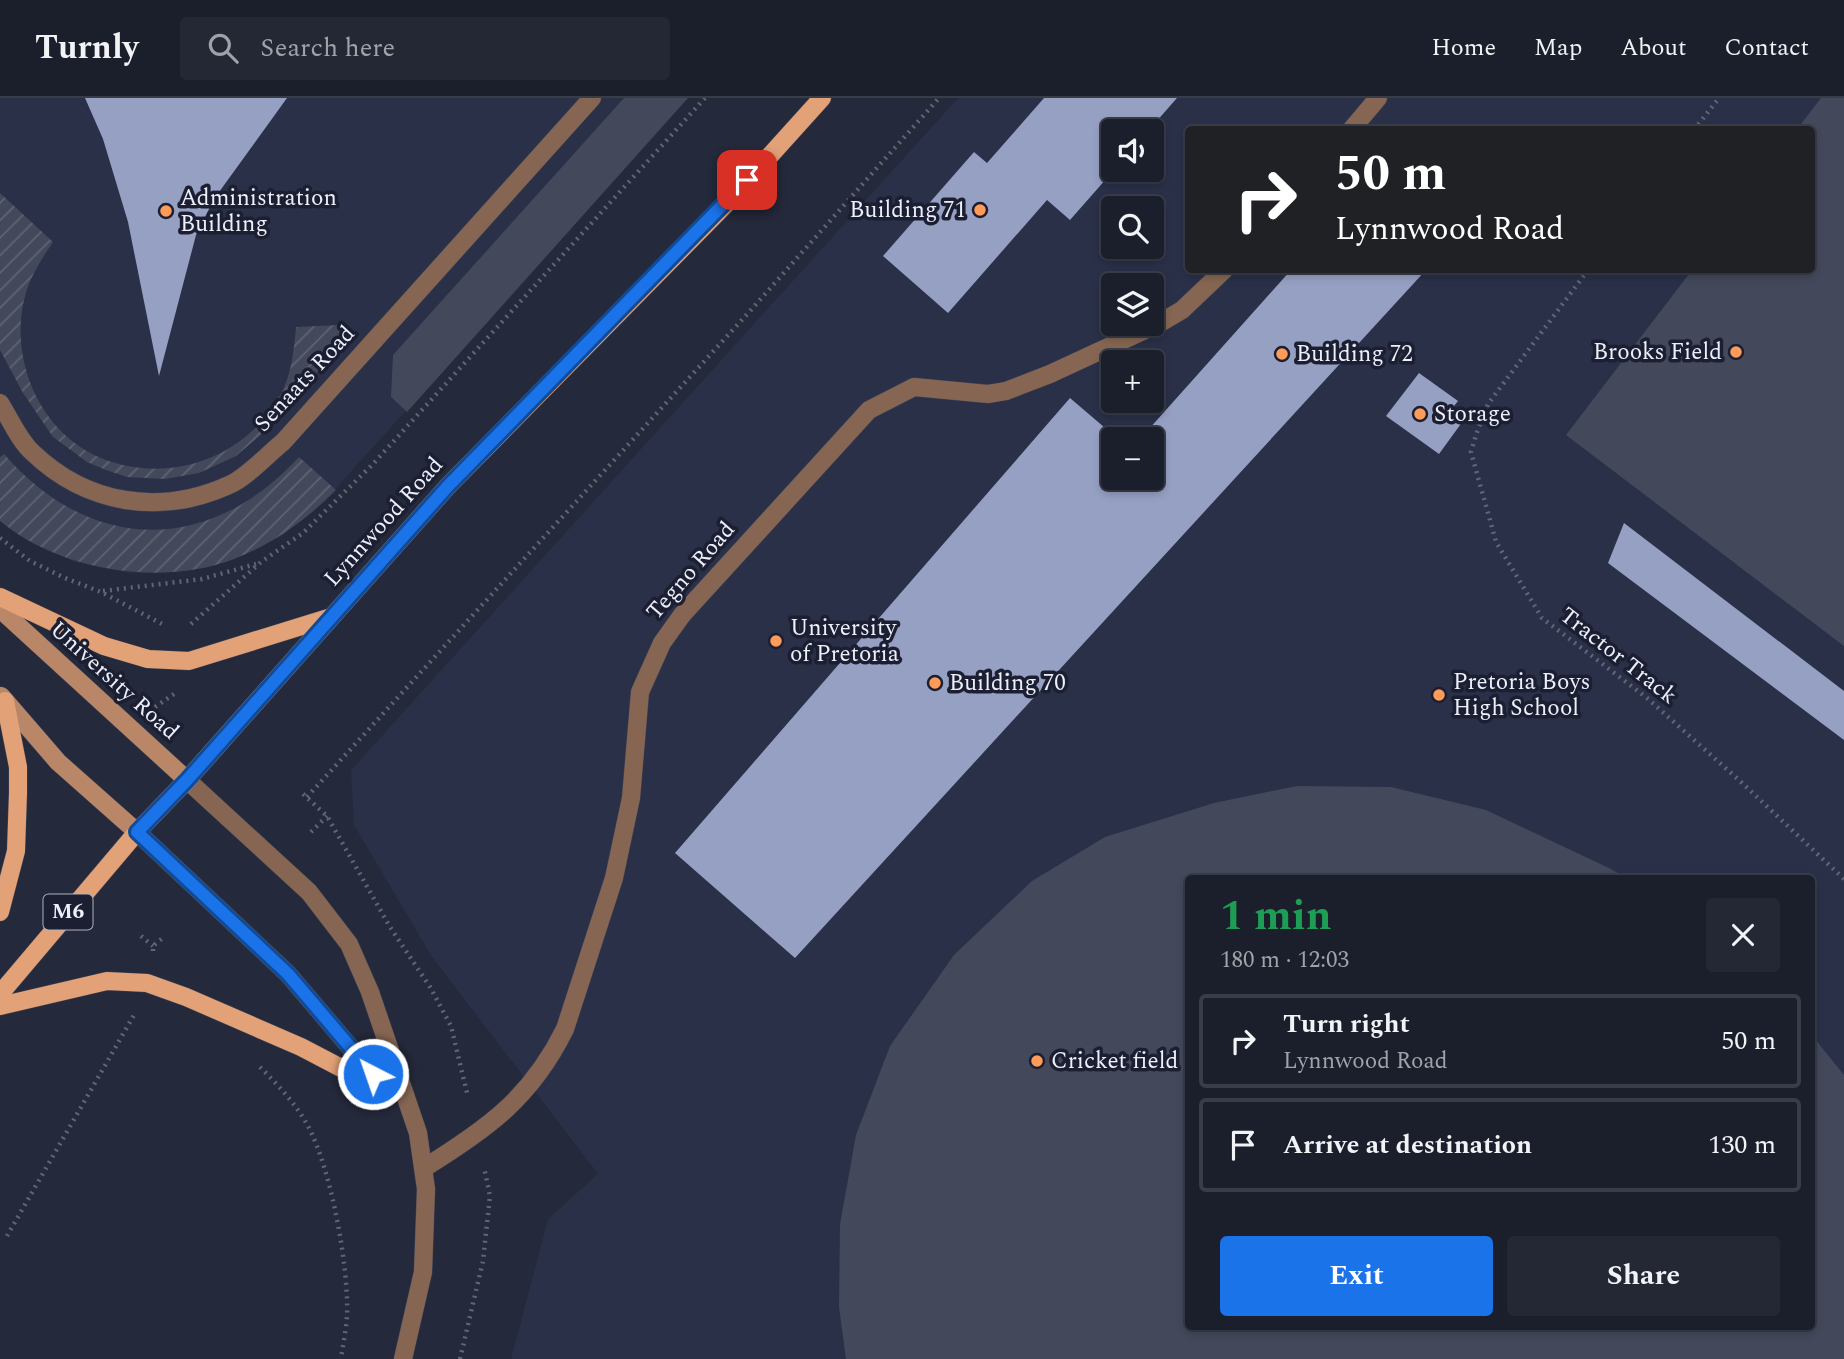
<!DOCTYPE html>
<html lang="en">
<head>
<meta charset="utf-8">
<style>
	:root { --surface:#1b1f2c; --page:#242734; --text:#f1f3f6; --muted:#a0a2a9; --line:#393d48; --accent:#1a73e8 }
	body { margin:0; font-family:Spectral,serif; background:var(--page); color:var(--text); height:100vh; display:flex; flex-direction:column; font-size:26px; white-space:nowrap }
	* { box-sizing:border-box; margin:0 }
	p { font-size:23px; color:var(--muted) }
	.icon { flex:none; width:38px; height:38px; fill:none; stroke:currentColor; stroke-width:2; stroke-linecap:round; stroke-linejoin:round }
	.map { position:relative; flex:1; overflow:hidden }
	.panel { position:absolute; left:1185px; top:777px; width:630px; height:455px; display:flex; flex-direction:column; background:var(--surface); border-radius:7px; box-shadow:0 4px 10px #0003,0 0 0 2px var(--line) }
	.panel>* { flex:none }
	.hud { position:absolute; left:1185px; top:28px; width:630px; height:147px; border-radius:7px; box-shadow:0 4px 10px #0003,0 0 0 2px var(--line); background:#202124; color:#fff; overflow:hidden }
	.tools { position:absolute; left:1101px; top:21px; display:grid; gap:14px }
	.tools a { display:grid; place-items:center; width:63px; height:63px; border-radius:7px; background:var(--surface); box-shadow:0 4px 10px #0003,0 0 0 2px var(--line); font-size:35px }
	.pin { position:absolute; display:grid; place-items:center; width:60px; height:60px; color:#fff; margin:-30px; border-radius:14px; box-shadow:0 4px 10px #0006 }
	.me { position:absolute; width:77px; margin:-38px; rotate:319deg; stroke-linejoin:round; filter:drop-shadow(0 0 5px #0008) }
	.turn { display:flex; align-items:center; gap:24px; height:147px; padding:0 35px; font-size:32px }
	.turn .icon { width:91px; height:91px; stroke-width:2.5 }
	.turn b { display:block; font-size:49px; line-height:60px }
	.round { display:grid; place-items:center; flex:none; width:74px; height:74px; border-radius:7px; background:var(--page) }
	.summary { display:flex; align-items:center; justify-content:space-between; height:119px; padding:0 35px }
	h1 { font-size:42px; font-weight:700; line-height:52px; color:#1e9e55 }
	.action { display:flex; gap:14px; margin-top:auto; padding:14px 35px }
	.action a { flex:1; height:80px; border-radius:7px; background:var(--accent); color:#fff; font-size:28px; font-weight:700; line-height:80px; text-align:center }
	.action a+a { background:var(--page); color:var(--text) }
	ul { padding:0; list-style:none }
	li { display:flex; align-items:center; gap:21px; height:94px; margin:0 14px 10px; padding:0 21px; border:4px solid var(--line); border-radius:7px }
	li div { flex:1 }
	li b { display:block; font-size:26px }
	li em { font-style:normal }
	header { display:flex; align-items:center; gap:42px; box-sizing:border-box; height:98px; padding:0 35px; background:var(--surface); border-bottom:2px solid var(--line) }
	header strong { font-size:33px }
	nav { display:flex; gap:38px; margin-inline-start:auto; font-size:24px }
	.search { width:490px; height:63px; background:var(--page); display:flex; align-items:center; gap:18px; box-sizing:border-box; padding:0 24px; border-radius:7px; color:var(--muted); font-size:26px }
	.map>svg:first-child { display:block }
	.built { fill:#293048; fill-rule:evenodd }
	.green { fill:#43495b }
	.garden { fill:url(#garden-furrows) }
	.building { fill:#96a0c3 }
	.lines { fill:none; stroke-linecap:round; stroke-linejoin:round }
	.lane-casing { stroke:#404556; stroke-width:19 }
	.street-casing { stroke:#404556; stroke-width:19 }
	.secondary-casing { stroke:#404556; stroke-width:19 }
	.primary-casing { stroke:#404556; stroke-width:19 }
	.path { stroke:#616676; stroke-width:4.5; stroke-dasharray:2 5; stroke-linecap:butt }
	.lane { stroke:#866652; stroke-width:18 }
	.street { stroke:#866652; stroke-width:18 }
	.secondary { stroke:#b98767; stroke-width:18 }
	.primary { stroke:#e2a177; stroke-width:18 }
	.route-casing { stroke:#114b97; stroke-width:18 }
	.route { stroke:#1a73e8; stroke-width:12 }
	.poi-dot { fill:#fe9b58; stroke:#1b1f31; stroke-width:2.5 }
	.labels { text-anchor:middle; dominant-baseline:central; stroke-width:7; stroke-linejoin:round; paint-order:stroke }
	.shield { fill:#1b1f31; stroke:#adb1bf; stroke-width:2 }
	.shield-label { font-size:21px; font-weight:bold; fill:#eceffc }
	.poi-label { font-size:23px; fill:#eceffc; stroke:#1b1f31; text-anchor:start }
	.street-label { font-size:23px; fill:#eceffc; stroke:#1b1f31 }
</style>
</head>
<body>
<header>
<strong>Turnly</strong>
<div class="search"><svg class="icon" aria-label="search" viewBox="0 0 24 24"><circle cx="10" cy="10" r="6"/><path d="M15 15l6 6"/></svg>Search here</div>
<nav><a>Home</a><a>Map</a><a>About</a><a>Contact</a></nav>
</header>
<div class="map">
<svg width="1844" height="1261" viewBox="0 0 1844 1261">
	<defs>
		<pattern id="garden-furrows" width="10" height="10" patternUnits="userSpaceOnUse" patternTransform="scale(1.75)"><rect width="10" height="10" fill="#43495b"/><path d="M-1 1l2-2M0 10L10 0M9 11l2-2" fill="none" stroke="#5e6473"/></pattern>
	</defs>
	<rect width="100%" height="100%" fill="#24293b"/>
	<path class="built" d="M0,0H688L321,407L282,438L233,462L179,474L129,475L75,464L26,441L0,423Z
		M958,0H1844V1261H511L548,1121L598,1076L432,859L354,727L351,672ZM1188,32H1811V172H1188ZM1113,33H1152V72H1113ZM1113,110H1152V149H1113ZM1113,187H1152V226H1113ZM1113,264H1152V303H1113ZM1113,341H1152V380H1113ZM1188,780H1811V1228H1188Z"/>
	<path class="green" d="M624,0H688L407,314L391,299L393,257Z
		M1821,0H1844V548L1566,337L1692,172H1811V32L1797,31Z
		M1297,688L1391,689L1486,712L1611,771L1626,780H1188V1228H1811V936L1844,977V1261H846L839,1209L840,1126L856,1037L890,948L954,857L1032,783L1105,739L1214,705Z"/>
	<path class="garden" d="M0,95L53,144C43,159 33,174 27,191C5,259 41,342 112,364C178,385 252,355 283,292C292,272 294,251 296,229L340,227L350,238L266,332L236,358L199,375L165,381L127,379L106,372L87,364L53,339L23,295L0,252Z
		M4,356C91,456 209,457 299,359L336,392C306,422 273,446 234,461C162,489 60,473 0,423V359Z"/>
	<path class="building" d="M85,0H287L214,101L196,137L159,278L128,124L103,41Z
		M1044,0H1177L1148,33H1113L1114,72L1070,122L1047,102L948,215L883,158L974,54L987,65Z
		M1291,172H1426L795,860L675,755L1070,300L1118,341H1113V380H1152V341H1140Z
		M1419,275L1458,303L1450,313L1463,323L1439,356L1386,318Z
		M1624,425L1844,593V642L1608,465Z"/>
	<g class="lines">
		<defs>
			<path id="lane" d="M1351,32L1378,0
				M0,305C10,321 19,342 32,354C87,407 161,418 229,387C246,380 268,356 283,344L592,0
				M424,1070C487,1031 531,1000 565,931L614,780L631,700L640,594L662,545L682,517L869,312L914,289L988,296L1006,293L1050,276L1160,225L1182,212L1224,172"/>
			<path id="street" d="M187,682L309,794L349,846L370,894L418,1035L426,1091L423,1174L403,1261
				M137,734L288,876L389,995"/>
			<path id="secondary" d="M0,511L187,682
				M1,598L58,664L137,734"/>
			<path id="primary" d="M0,499L104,548L148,561L189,563L331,519
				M0,814L16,753L18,695V669L5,603
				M0,896L137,734L187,682L448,388L729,103L822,0
				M0,908L107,883L147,885L186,899L301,949L389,995"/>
		</defs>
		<use href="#lane" class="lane-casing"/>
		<use href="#street" class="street-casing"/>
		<use href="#secondary" class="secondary-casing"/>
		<use href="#primary" class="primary-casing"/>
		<path class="path" d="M1694,32L1719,0
			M1588,172L1488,306L1476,337L1471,354L1496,444L1542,520L1647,600L1740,683L1844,781
			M0,440L30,463L65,480L101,494L166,528
			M103,493L202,481L256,466
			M191,526L261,464L303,435L373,366L705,0
			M155,609L174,596
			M303,696L327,718L390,829L430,889L451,928L468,999
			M307,699L750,213L939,0
			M311,734L327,718
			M141,838L153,848
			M153,853V848L165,838
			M260,969C278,987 296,1006 308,1028C331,1071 349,1169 347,1218C346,1232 343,1247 341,1261
			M7,1138L134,917
			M460,1261L483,1163L490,1098L484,1069"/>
		<use href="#lane" class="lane"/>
		<use href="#street" class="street"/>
		<use href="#secondary" class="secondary"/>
		<use href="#primary" class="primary"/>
	</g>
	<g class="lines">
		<defs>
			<path id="route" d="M373,976L288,876L137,734L187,682L448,388L747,82"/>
		</defs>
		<use href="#route" class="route-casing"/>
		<use href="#route" class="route"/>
	</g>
	<g class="poi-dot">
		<circle cx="980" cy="112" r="7"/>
		<circle cx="166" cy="113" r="7"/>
		<circle cx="1736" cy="254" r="7"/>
		<circle cx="1282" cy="256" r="7"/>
		<circle cx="1420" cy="316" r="7"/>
		<circle cx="776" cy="543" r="7"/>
		<circle cx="935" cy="585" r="7"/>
		<circle cx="1439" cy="597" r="7"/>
		<circle cx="1037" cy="963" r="7"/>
	</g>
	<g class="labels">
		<rect class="shield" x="43.5" y="796.5" width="49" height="35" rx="5"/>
		<g class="shield-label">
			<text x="68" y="814">M6</text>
		</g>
		<g class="poi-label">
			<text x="180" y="100">Administration<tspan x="180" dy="26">Building</tspan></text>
			<text x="966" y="112" text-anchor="end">Building 71</text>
			<text x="1722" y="254" text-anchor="end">Brooks Field</text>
			<text x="1296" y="256">Building 72</text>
			<text x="1434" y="316">Storage</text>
			<text x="790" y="530">University<tspan x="790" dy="26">of Pretoria</tspan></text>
			<text x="1453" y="584">Pretoria Boys<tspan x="1453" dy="26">High School</tspan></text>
			<text x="949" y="585">Building 70</text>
			<text x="1051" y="963">Cricket field</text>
		</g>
		<g class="street-label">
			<text transform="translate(305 281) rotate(-47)">Senaats Road</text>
			<text transform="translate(384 424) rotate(-48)">Lynnwood Road</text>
			<text transform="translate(691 473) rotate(-49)">Tegno Road</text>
			<text transform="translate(1618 558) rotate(38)">Tractor Track</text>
			<text transform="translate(114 583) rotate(42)">University Road</text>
		</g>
	</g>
</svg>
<div class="tools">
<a><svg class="icon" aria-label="sound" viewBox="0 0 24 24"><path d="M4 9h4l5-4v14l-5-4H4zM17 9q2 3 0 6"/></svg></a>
<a><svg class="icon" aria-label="search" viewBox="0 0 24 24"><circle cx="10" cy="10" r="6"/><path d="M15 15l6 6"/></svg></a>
<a><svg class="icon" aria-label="layers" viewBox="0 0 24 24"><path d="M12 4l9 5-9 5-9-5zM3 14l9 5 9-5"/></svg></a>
<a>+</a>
<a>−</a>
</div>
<div class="pin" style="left:747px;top:82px;background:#d93025"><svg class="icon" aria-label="arrive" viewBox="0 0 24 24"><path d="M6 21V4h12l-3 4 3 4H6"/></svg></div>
<svg class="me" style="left:373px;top:976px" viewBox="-20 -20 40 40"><circle r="17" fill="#1a73e8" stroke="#fff" stroke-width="3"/><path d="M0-11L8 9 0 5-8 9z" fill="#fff"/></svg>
<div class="hud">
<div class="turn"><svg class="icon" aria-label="right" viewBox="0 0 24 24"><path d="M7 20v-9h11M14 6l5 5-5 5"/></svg><div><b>50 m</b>Lynnwood Road</div></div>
</div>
<section class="panel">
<div class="summary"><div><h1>1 min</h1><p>180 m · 12:03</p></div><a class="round"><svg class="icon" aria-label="close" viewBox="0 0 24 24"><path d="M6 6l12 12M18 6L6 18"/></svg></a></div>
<ul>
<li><svg class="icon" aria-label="right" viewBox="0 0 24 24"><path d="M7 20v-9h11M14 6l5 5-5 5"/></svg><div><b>Turn right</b><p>Lynnwood Road</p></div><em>50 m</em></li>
<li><svg class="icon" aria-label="arrive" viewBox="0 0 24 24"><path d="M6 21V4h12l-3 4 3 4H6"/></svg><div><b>Arrive at destination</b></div><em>130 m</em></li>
</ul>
<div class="action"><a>Exit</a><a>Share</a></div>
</section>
</div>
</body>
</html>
